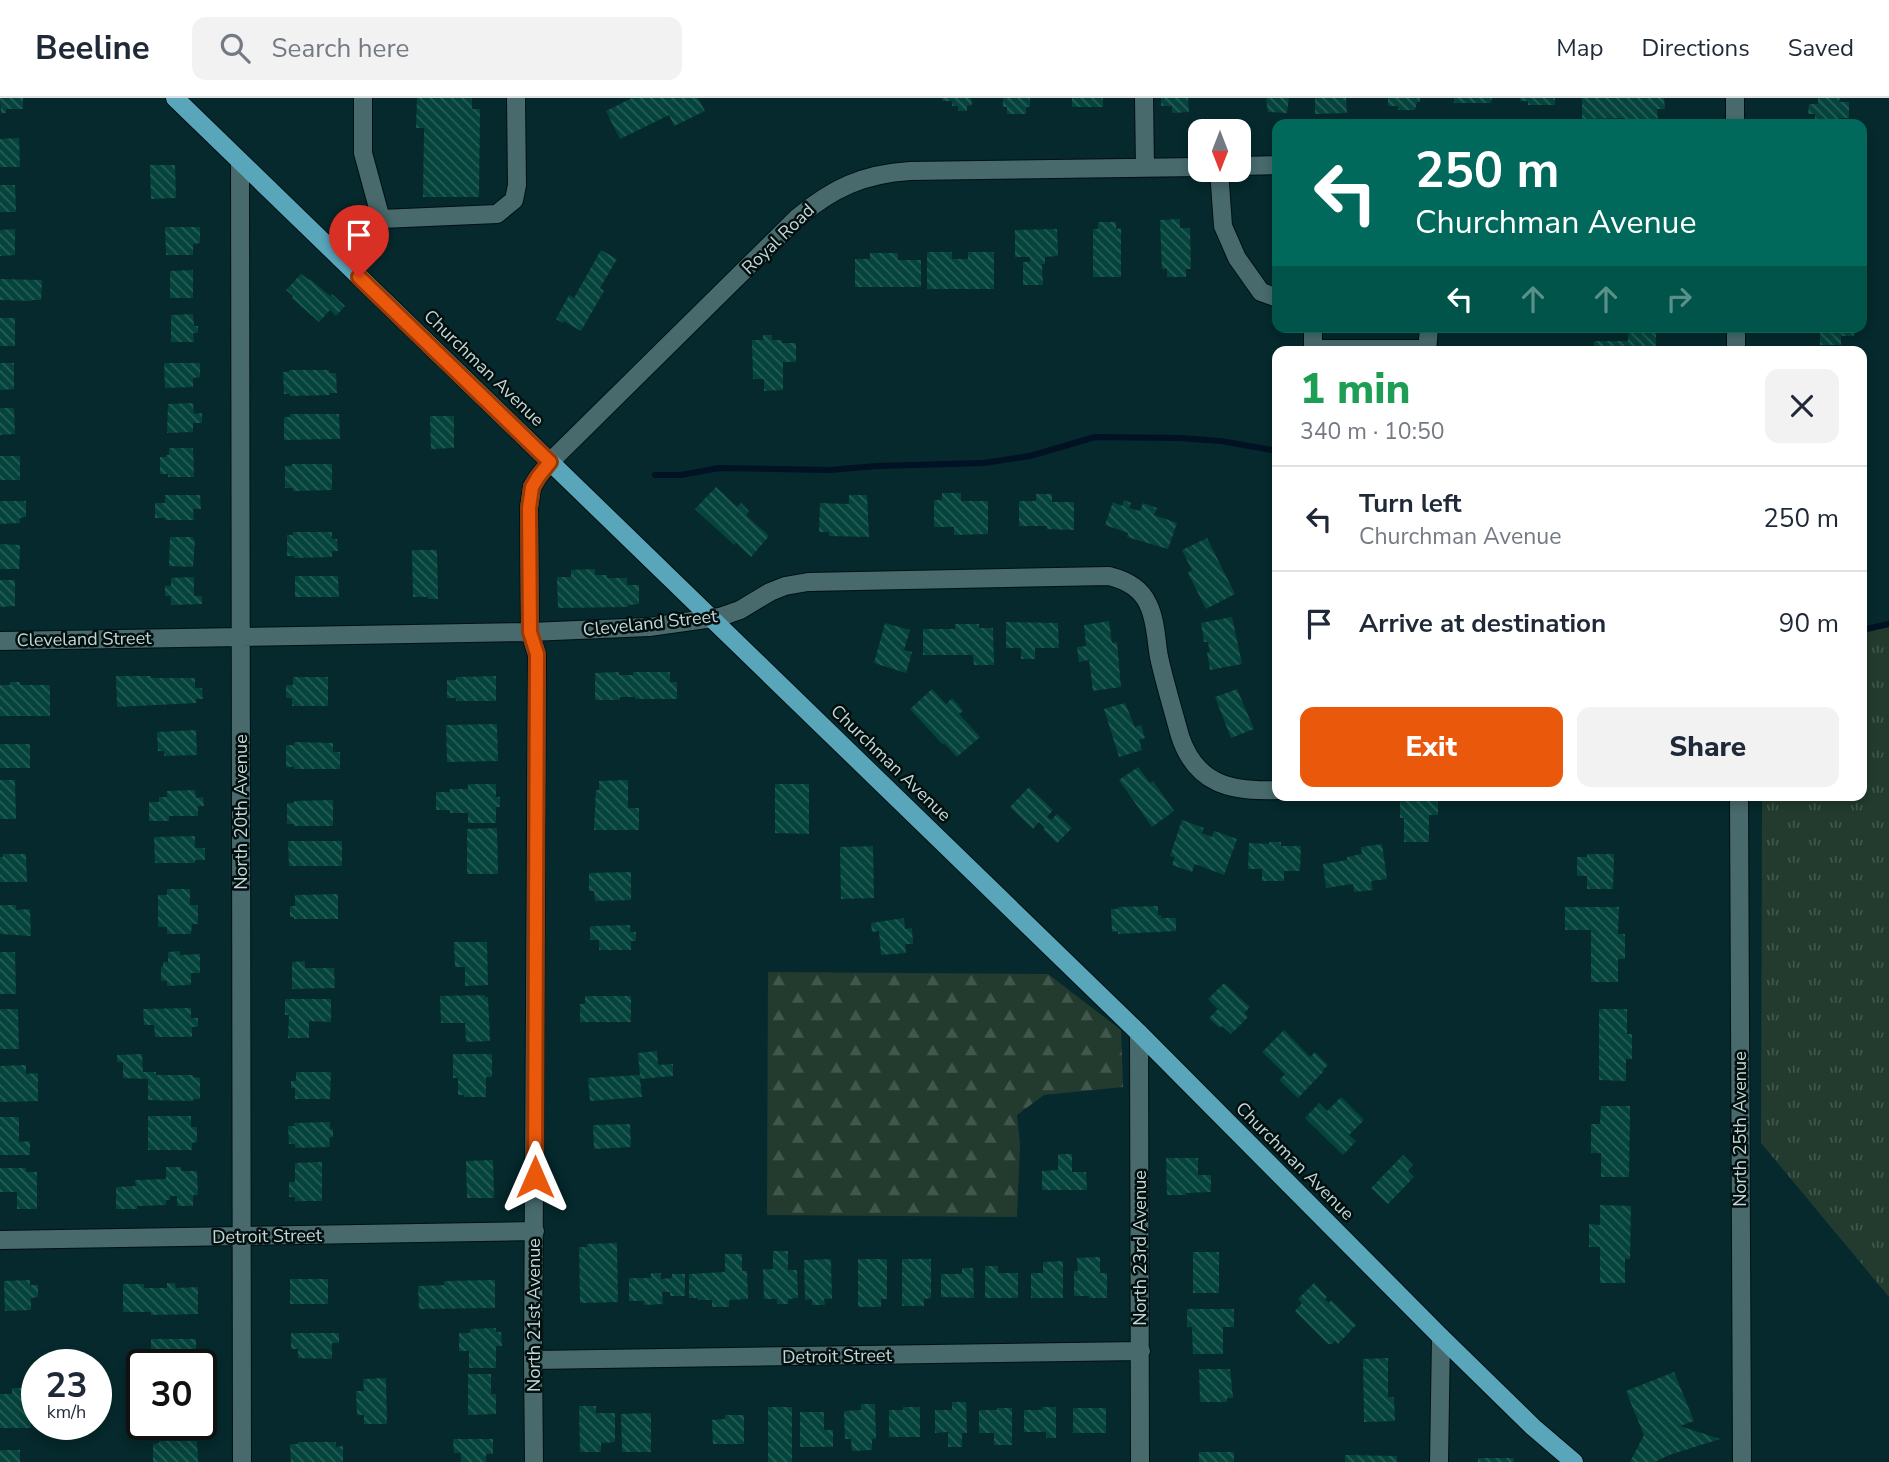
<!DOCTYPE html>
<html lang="en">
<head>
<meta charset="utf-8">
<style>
	:root { --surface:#fff; --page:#f2f2f3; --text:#1f2937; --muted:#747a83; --line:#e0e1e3; --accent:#ea580c }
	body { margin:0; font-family:"Nunito Sans",sans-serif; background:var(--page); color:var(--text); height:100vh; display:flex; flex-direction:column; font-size:26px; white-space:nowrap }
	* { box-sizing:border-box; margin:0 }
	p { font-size:23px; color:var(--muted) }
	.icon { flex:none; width:38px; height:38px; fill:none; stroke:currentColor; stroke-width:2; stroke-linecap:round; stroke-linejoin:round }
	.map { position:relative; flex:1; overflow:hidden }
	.sheet { position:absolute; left:1272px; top:248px; width:595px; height:455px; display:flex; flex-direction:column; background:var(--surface); border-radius:14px; box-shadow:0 4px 10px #0003 }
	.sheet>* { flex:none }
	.banner { position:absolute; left:1272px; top:21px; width:595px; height:214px; border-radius:14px; box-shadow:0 4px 10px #0003; background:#00695c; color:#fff; overflow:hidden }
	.needle { width:46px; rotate:180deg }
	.buttons { position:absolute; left:1188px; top:21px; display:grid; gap:14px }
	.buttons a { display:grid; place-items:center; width:63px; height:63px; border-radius:14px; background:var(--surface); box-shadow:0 4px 10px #0003; font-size:35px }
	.speed { position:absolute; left:21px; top:1251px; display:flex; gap:14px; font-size:35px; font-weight:700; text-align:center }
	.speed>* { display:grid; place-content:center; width:91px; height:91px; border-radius:50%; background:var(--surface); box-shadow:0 4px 10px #0003; line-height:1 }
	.speed small { font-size:18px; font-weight:400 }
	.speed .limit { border:4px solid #111; border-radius:10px; background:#fff; color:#111 }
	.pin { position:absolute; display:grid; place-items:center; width:60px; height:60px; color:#fff; margin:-72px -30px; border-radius:50% 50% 50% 0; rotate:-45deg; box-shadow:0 0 7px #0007 }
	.pin .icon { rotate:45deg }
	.me { position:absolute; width:77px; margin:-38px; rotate:0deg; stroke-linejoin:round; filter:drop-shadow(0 0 5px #0008) }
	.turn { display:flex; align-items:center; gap:24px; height:147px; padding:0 28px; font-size:32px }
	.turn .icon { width:91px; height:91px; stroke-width:2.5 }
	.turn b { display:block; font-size:49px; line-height:60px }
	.lanes { display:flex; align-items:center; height:66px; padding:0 28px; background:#0003; justify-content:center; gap:35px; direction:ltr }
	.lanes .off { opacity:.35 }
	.round { display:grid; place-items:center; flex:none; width:74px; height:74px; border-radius:14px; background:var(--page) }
	.headline { display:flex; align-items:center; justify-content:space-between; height:119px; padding:0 28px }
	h1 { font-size:42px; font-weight:800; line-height:52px; color:#1e9e55 }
	.cta { display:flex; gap:14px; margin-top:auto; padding:14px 28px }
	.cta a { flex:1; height:80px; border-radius:14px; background:var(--accent); color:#fff; font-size:28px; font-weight:800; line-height:80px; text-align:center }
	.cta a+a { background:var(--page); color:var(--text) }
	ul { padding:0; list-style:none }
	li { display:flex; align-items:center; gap:21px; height:105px; padding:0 28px; border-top:2px solid var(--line) }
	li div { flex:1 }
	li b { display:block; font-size:26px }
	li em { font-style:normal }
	header { display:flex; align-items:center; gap:42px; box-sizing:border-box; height:98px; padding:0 35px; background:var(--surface); border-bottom:2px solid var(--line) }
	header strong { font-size:33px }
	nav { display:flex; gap:38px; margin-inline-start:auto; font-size:24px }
	.search { width:490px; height:63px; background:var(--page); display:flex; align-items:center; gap:18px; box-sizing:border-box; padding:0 24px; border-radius:14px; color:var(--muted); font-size:26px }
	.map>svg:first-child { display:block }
	.grass { fill:url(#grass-tufts) }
	.forest { fill:url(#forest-firs) }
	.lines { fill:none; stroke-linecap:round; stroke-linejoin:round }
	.stream { stroke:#001223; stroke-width:6 }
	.building { fill:url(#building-back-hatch) }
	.minor-casing { stroke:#001113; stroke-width:20 }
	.major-casing { stroke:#001113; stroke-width:20 }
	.minor { stroke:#486a6d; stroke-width:18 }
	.major { stroke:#59a5ba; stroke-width:18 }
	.route-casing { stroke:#983908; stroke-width:18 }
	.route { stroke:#ea580c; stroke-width:12 }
	.labels { text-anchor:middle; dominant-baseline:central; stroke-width:5; stroke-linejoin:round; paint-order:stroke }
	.street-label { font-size:18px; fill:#c4d6d7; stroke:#031010 }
</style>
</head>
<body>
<header>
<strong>Beeline</strong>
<div class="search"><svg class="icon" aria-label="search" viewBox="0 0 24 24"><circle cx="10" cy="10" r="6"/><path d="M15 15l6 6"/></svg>Search here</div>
<nav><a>Map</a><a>Directions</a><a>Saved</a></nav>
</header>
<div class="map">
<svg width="1889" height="1364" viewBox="0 0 1889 1364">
	<defs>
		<pattern id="grass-tufts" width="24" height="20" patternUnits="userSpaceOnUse" patternTransform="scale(1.75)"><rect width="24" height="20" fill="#233b2f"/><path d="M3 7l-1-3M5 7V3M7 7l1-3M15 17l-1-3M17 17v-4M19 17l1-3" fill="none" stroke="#41574c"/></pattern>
		<pattern id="forest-firs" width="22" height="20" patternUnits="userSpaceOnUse" patternTransform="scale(1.75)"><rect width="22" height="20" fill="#233b2f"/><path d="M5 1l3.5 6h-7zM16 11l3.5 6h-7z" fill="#41574c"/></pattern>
		<pattern id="building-back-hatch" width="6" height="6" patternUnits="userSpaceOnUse" patternTransform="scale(1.75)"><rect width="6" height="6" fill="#05443c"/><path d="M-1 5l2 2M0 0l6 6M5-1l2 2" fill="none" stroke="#285e57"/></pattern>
	</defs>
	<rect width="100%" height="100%" fill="#05292c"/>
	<path class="grass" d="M1889,529V1199L1761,1045L1762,698H1862V535Z"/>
	<path class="forest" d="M768,874L1048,876L1121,932L1123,989L1044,997L1017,1017L1020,1046L1017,1119L767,1117Z"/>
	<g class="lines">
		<path class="stream" d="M655,377H681L719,370L829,372L877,368L984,365L1030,358L1095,339L1179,340L1221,343L1278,353
			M1862,532L1889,526"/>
	</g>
	<path class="building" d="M0,0H23V11H6V15H1Z
		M417,0H472V11H480L479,99H423L424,30H416Z
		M632,0H698L705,13L674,28L669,17L620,41L606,13Z
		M942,0H971L972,7L967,8V13H958V8H952V3H942Z
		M1003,0H1030V9H1026V16H1007V9H1003Z
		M1072,0H1103V9H1072Z
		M1161,0H1188L1189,14L1172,15V8H1161Z
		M1266,0H1289L1287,15L1268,14Z
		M1315,0H1346L1347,15L1315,16Z
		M1388,0H1420V4H1417L1415,12H1398V8H1388Z
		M1454,0H1492L1491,5H1454Z
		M1520,0H1555V7H1528V3H1520Z
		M1582,0H1664L1665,11H1657L1658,22L1624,23V20L1582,21Z
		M1818,0H1840L1839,4H1849V20H1839V26H1815V16H1808L1809,6H1818Z
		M19,40L20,69H0V41Z
		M150,67H175L176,100L151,101Z
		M0,87H15L16,114H0Z
		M1180,121V130H1190L1191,171H1186V179H1167V171H1162L1160,122Z
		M1098,124H1116V131L1121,130V179H1093V131H1098Z
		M165,129H200V145L193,146V157H166Z
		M15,131V157L0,158V132Z
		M1057,131L1058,158L1045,159V166H1042L1043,187H1023V164H1030V159H1015V132Z
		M601,152L617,161L600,190L604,193L581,233L564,223L563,225L556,221L569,197L574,200Z
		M927,154H952V161H968V154H994V191H927Z
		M870,155H898V162H921V189H855V161H870Z
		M193,172V200H170V173Z
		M301,176L309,182L310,181L330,198L332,196L345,208L336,218L330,212L319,224L292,200L293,198L286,192Z
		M0,181L42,182L41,202H32V203L0,202Z
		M193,216L194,228H198V235H193L194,244H171V217Z
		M0,220H15V248H0Z
		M1820,229H1854V238H1841V247H1820Z
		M1628,233H1656V254H1594V243H1628Z
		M763,237H772V242H782V245H796V264H783V292L764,293V281H753L752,242H763Z
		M0,265H14V291L0,292Z
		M164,265H200V279L193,280V289L165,290Z
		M289,272H329V275H336L337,295H329L330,297L290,298V296H284L283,274H289Z
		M193,305L194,316L202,315V325H193V334L167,335L168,306Z
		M0,310H14L15,336L0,337Z
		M290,316H339L340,341L284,342V319H290Z
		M430,318H454V350L431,351Z
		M169,350H193L194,379H168V376H160V359H166V357H169Z
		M0,358H20V382H0Z
		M292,366H332V392L293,393V390H285V368H292Z
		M716,389L737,409L741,405L749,413L746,417L769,438L751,459L736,445L734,447L695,411Z
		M942,395H961V403H988V436L954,437V429H934V402H942Z
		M1036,396H1052V404H1074V432L1047,431V428H1019V403H1036Z
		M165,397H200L201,411H193L194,422H165V420H155V405H165Z
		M849,397H867L869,439L829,438V434H819L820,405L849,406Z
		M1124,402L1131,405L1129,410L1140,413L1143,405L1157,410L1154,417L1177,425L1168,451L1127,439L1128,435L1105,427L1113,404L1122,408Z
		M0,403H26V419L20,420V425L0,426Z
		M293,434H332V441H337L338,453H332V459L294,460V458H287V437H293Z
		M170,439H193V442H195L193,469L169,468Z
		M1207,440L1235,496L1206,511L1188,475L1192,472L1182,452Z
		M0,446L20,447L19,471H0Z
		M412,452H437L438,501H428V499H413Z
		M595,471V477H607V480H627V487H639V506L628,507V509L558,510L557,479H571V472Z
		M295,478H338L339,499H295Z
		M194,479V498H202V506L171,507V498H165V488H171V480Z
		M0,482H15V508L0,509Z
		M1232,519L1242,566L1210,572L1207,554H1210L1208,544H1204L1201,525Z
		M1109,523L1112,545L1117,544L1121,589L1093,593L1089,562L1079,564L1077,549L1086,548L1084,527Z
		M1006,524L1058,525L1059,550H1035V561H1021V550H1006Z
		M885,525L910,532L904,552L912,554L906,575L874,565Z
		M955,526H979V530H993L994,567H974L973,557H923V531H955Z
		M619,574V577H633V574H670V584H677V601H635V599H620V602H595V575Z
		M116,578H151V580H195V590H202L203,601H196V605L117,609Z
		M496,578V603H456V600H447V582H456V579Z
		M293,579H328V608H292V600H286V587H293Z
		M10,584H20V587H50V618H0V587H10Z
		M932,591L946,606L952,600L963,613L959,616L980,639L957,659L944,645L943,647L910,611Z
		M1237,591L1254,631L1231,640L1215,599Z
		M1125,605L1135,629L1141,627L1145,640L1139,642L1142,652L1119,659L1104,611Z
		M497,626L498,663L447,664L446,627Z
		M196,632L197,657L164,658V653H158L157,634Z
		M294,644L333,645V654H340V671H294V669H286V647H294Z
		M0,646H30V670H0Z
		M1138,669L1150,685L1153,683L1174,713L1152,729L1119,682Z
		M0,682H15L16,721H0Z
		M628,682V710H639V732H594L596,692H599V683Z
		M468,686H496V699H500V709H496V725H468V715H450V712H436V694H450V691H468Z
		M775,686H809V736L775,735Z
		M1029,689L1053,712L1047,719L1051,722L1057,716L1072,730L1057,745L1043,731L1045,730L1039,724L1033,731L1010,709Z
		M195,692L196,700L203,699L204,708H198V718H169V723H149V704H159V699H167V693Z
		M1400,698L1438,699V717H1429V744H1404V720H1400Z
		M333,702V728H294V726H287V705H294V703Z
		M1182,722L1204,730L1202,735L1212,739L1214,733L1237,741L1224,777L1195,766L1192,774L1172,767L1175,759L1170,758Z
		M497,730L498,776H467V731Z
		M195,738V750H205V762H195V765H155L154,739Z
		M288,743H342V768H289Z
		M1269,744H1281V748H1301L1300,773H1284V783H1262V771H1248L1249,745L1269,746Z
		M1382,746L1387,781L1371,783L1373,792L1354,794L1353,786L1326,790L1323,766L1347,762V759L1362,756L1361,749Z
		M873,748L874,800L841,801L840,749Z
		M3,756H26L27,784H0V759H3Z
		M1587,756H1614L1613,791H1587V778H1577V759H1587Z
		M631,774V802L595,803L594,793H589V775Z
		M167,791H190V807H198V826H192L191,836H167V829H158V797H167Z
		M338,796V821H294V819H290V808H295V797Z
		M0,807H16V812L30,811L31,838L0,836Z
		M1158,808V817H1161V820H1176V833L1118,836V833L1112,834L1111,811H1118V809Z
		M1565,809H1619L1618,836H1625V861H1618V884H1591V832H1565Z
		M904,820L905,831L912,830L913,846H905L906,855L881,857L879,833L872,834L871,825Z
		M630,827V834H636V843H631V852H599V842H590V828Z
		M454,844H487L488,887L465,888V869H455Z
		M180,853V857L200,856V875H191V887L167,888V883H161V869H163V864H168V854Z
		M0,854H15L16,896H0Z
		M305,863V870H334L335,890L292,891V864Z
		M1224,885L1250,909L1244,915L1248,919L1231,936L1222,928L1220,930L1209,920L1218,911L1208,901Z
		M485,897V899H488L490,943L466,944L465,925H441L440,898Z
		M585,898H631V924H580V906H585Z
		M285,901H331V924L309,923V940H288L289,917H285Z
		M191,910V920H198V929H192V939H155L154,927H144L143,911Z
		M0,911H18L19,951H0Z
		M1599,911H1627V936H1632V961H1626V983L1599,982Z
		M1284,932L1310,959L1315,954L1328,967L1323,972L1324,973L1298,1000L1279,982L1285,976L1262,954Z
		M657,953L658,967L673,966V978L640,981L642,999L590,1003L588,980L640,977L638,955Z
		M142,956L143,974H156V977H193V979L200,980V1001H193V1003L148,1002V981L123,980V964H117V957Z
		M453,956H492V979H486V999H464V997H458V980H453Z
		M26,967V976L38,975V1003L0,1004V968Z
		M296,974H331L330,1001H295V990H291V983H296Z
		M1341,999L1364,1022L1349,1037L1356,1043L1343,1057L1305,1020L1319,1005L1327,1013Z
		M1601,1008H1630L1629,1079H1601V1055H1591V1026H1600Z
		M148,1018H191V1029H197V1044L192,1045V1052H148Z
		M0,1019H19V1044L30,1043V1057H0Z
		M330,1024V1031H333V1039L329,1040L330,1049L295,1050V1046H289L288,1028H295L294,1025Z
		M630,1026L631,1049L594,1051L593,1027Z
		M1058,1056H1072V1074H1086L1087,1092H1042V1073L1058,1072Z
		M1403,1057L1413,1067L1408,1073L1414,1079L1388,1106L1371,1090Z
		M1166,1060H1198V1077H1211V1094L1186,1095V1097H1167Z
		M493,1062L494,1100H467L466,1063Z
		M322,1064V1103H295V1099H289V1084H295V1065Z
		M166,1069H181V1073H197L198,1097H193V1108H177V1098H170V1102H166V1107L137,1108V1111H116V1089L136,1088L135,1082L166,1081Z
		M0,1070H26V1074H37V1111H17V1094H0Z
		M1600,1107L1631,1108L1630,1161H1625V1185H1600V1149H1589V1126L1600,1127Z
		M617,1145L618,1204L580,1205L579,1149H587V1146Z
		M773,1153H788V1172H797L798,1200L788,1201V1206H777V1201H764L763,1171H773Z
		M1193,1154H1219V1195H1193Z
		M725,1156H742V1173H747L748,1201L729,1202V1209H712V1202H698V1200H689V1176L725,1174Z
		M1100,1159V1175H1107V1200H1089V1198H1074V1173H1078L1077,1160Z
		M831,1161L832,1201H824L825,1207H812V1201L805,1202L804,1162Z
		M858,1161H887V1201H881V1209H858Z
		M902,1161H931V1200L924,1201V1208H902Z
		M1063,1163V1200H1031V1175H1043V1164Z
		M985,1168H998V1175H1018V1200H985Z
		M962,1170H973L974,1200L941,1199V1176H962Z
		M651,1175H661V1181L672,1180V1176H685V1198H670V1194H662L663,1206L644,1207V1203H629V1180H651Z
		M290,1181H328V1206H290Z
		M30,1182V1187H38V1199L31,1200V1212L5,1213L4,1183Z
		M495,1182V1210L419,1211L418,1188L444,1187V1183Z
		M167,1185H175L176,1190L198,1189V1216L151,1217V1214H123V1186H144V1190H167Z
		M1314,1185L1327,1199L1325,1201L1329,1205L1331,1202L1356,1227L1338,1246L1335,1243L1332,1246H1328L1295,1213L1302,1205L1298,1201Z
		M1187,1211H1234V1229H1223V1256H1193L1192,1229H1187Z
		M496,1230V1234H501L502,1248H496V1270H469V1253H459V1235H470V1231Z
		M291,1235H339V1245H332V1261L298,1260V1251H291Z
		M151,1241H196V1257H200V1267H161V1257H151Z
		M1388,1260V1299H1394L1395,1323L1364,1324L1363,1261Z
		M1199,1271H1230L1233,1300H1227V1304H1200Z
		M1674,1274L1694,1323L1680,1328L1720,1341L1669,1357L1655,1364H1630L1644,1337L1626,1293Z
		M468,1276H491V1296H496V1316L468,1317Z
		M386,1280L387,1326H364V1317H357L356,1293H364L363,1281Z
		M12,1290H30L31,1330H0V1296H12Z
		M952,1304H966L967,1335H962V1349H948V1334L935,1335V1312H952Z
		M861,1306H875L876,1341H872V1352L852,1353L851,1341H845L844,1313L861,1312Z
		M579,1308H596V1315H615V1344L601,1345V1354H580Z
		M768,1309H792V1364H768Z
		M903,1309H920V1339H889V1312H903Z
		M1042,1309H1056V1340H1046V1334H1024V1312H1042Z
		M997,1310H1012V1347H994V1335H979V1312H997Z
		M1073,1310H1106V1335H1073Z
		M800,1314H824V1332H833V1349H800Z
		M651,1315V1354H622L621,1316Z
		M725,1317H744V1346H713L712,1322L725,1321Z
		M453,1341H493V1356H486V1364H461V1355H454Z
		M159,1343H197L198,1364H153V1346L159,1345Z
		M298,1344H336V1349L343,1348V1364H291L290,1346H298Z
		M0,1352H20V1364H0Z
		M1199,1354H1234V1364H1199Z
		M1345,1357L1397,1358V1364H1345Z
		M1478,1360H1514V1364H1478Z"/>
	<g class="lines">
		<defs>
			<path id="minor" d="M363,0V55L381,121
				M1144,0L1145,69
				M1735,0V26
				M240,63L242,1364
				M1239,68L1278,67
				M1219,72L1223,128L1237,160L1261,194L1278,200
				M340,160L381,121L497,116L514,102L517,87L516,0
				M1313,229V254
				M1736,229V254
				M1313,251H1427
				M1427,254L1429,229
				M0,543L530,534L649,529L720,519L740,512L770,494L785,488L808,484L1109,478C1125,482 1141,490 1148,506C1156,522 1156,542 1159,559C1165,586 1173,612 1180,638C1196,687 1232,694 1278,692
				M1739,698L1742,1364
				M1139,935L1140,1364
				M0,1142L535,1133
				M533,1262L1141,1253
				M534,1364L533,1262L537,557L530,534L529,410L532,389L538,379L550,364L797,120C833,90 863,76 910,73L1200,69
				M1439,1364L1441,1239"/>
			<path id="major" d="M175,0L1139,935L1441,1239L1533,1329L1574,1364"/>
		</defs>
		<use href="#minor" class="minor-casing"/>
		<use href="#major" class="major-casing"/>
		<use href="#minor" class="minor"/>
		<use href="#major" class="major"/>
	</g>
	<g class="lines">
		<defs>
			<path id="route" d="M359,179L550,364L538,379L532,389L529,410L530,534L537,556L535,1079"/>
		</defs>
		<use href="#route" class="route-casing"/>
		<use href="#route" class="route"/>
	</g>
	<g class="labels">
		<g class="street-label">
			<text transform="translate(778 141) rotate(-44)">Royal Road</text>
			<text transform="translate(484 270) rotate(44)">Churchman Avenue</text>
			<text transform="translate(650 525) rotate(-6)">Cleveland Street</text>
			<text transform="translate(84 541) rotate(-1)">Cleveland Street</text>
			<text transform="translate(891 665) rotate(44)">Churchman Avenue</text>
			<text transform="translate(241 714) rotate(-90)">North 20th Avenue</text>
			<text transform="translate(1740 1031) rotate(-90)">North 25th Avenue</text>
			<text transform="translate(1295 1063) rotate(45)">Churchman Avenue</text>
			<text transform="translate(267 1138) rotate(-1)">Detroit Street</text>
			<text transform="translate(1140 1150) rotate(-90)">North 23rd Avenue</text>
			<text transform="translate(534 1217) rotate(-90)">North 21st Avenue</text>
			<text transform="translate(837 1258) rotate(-1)">Detroit Street</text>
		</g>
	</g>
</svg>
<div class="buttons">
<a><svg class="needle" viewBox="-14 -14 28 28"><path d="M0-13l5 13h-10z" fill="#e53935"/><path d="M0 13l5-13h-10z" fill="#747a83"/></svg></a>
</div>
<div class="speed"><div>23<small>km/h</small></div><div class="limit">30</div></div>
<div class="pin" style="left:359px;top:179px;background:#d93025"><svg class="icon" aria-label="arrive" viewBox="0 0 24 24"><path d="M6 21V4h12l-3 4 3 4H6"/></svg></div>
<svg class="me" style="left:535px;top:1079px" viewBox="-20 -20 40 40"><path d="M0-17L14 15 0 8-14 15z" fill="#ea580c" stroke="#fff" stroke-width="4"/></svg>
<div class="banner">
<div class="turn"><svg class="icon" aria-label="left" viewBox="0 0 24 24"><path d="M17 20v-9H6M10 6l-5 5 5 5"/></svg><div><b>250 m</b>Churchman Avenue</div></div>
<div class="lanes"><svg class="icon" aria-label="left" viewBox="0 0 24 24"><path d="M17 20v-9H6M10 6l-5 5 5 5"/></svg><svg class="icon off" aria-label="ahead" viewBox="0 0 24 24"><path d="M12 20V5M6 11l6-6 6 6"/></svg><svg class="icon off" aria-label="ahead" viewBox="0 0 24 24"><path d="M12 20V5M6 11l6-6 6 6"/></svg><svg class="icon off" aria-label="right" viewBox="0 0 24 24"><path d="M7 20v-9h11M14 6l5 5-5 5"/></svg></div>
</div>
<section class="sheet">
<div class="headline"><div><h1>1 min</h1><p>340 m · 10:50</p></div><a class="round"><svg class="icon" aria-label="close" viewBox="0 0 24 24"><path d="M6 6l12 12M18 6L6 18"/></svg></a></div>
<ul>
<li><svg class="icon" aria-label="left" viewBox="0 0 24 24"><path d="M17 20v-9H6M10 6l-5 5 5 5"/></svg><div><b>Turn left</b><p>Churchman Avenue</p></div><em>250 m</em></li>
<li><svg class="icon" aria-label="arrive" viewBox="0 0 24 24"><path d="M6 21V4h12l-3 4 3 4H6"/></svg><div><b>Arrive at destination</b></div><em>90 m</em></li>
</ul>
<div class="cta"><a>Exit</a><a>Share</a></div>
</section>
</div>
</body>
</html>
